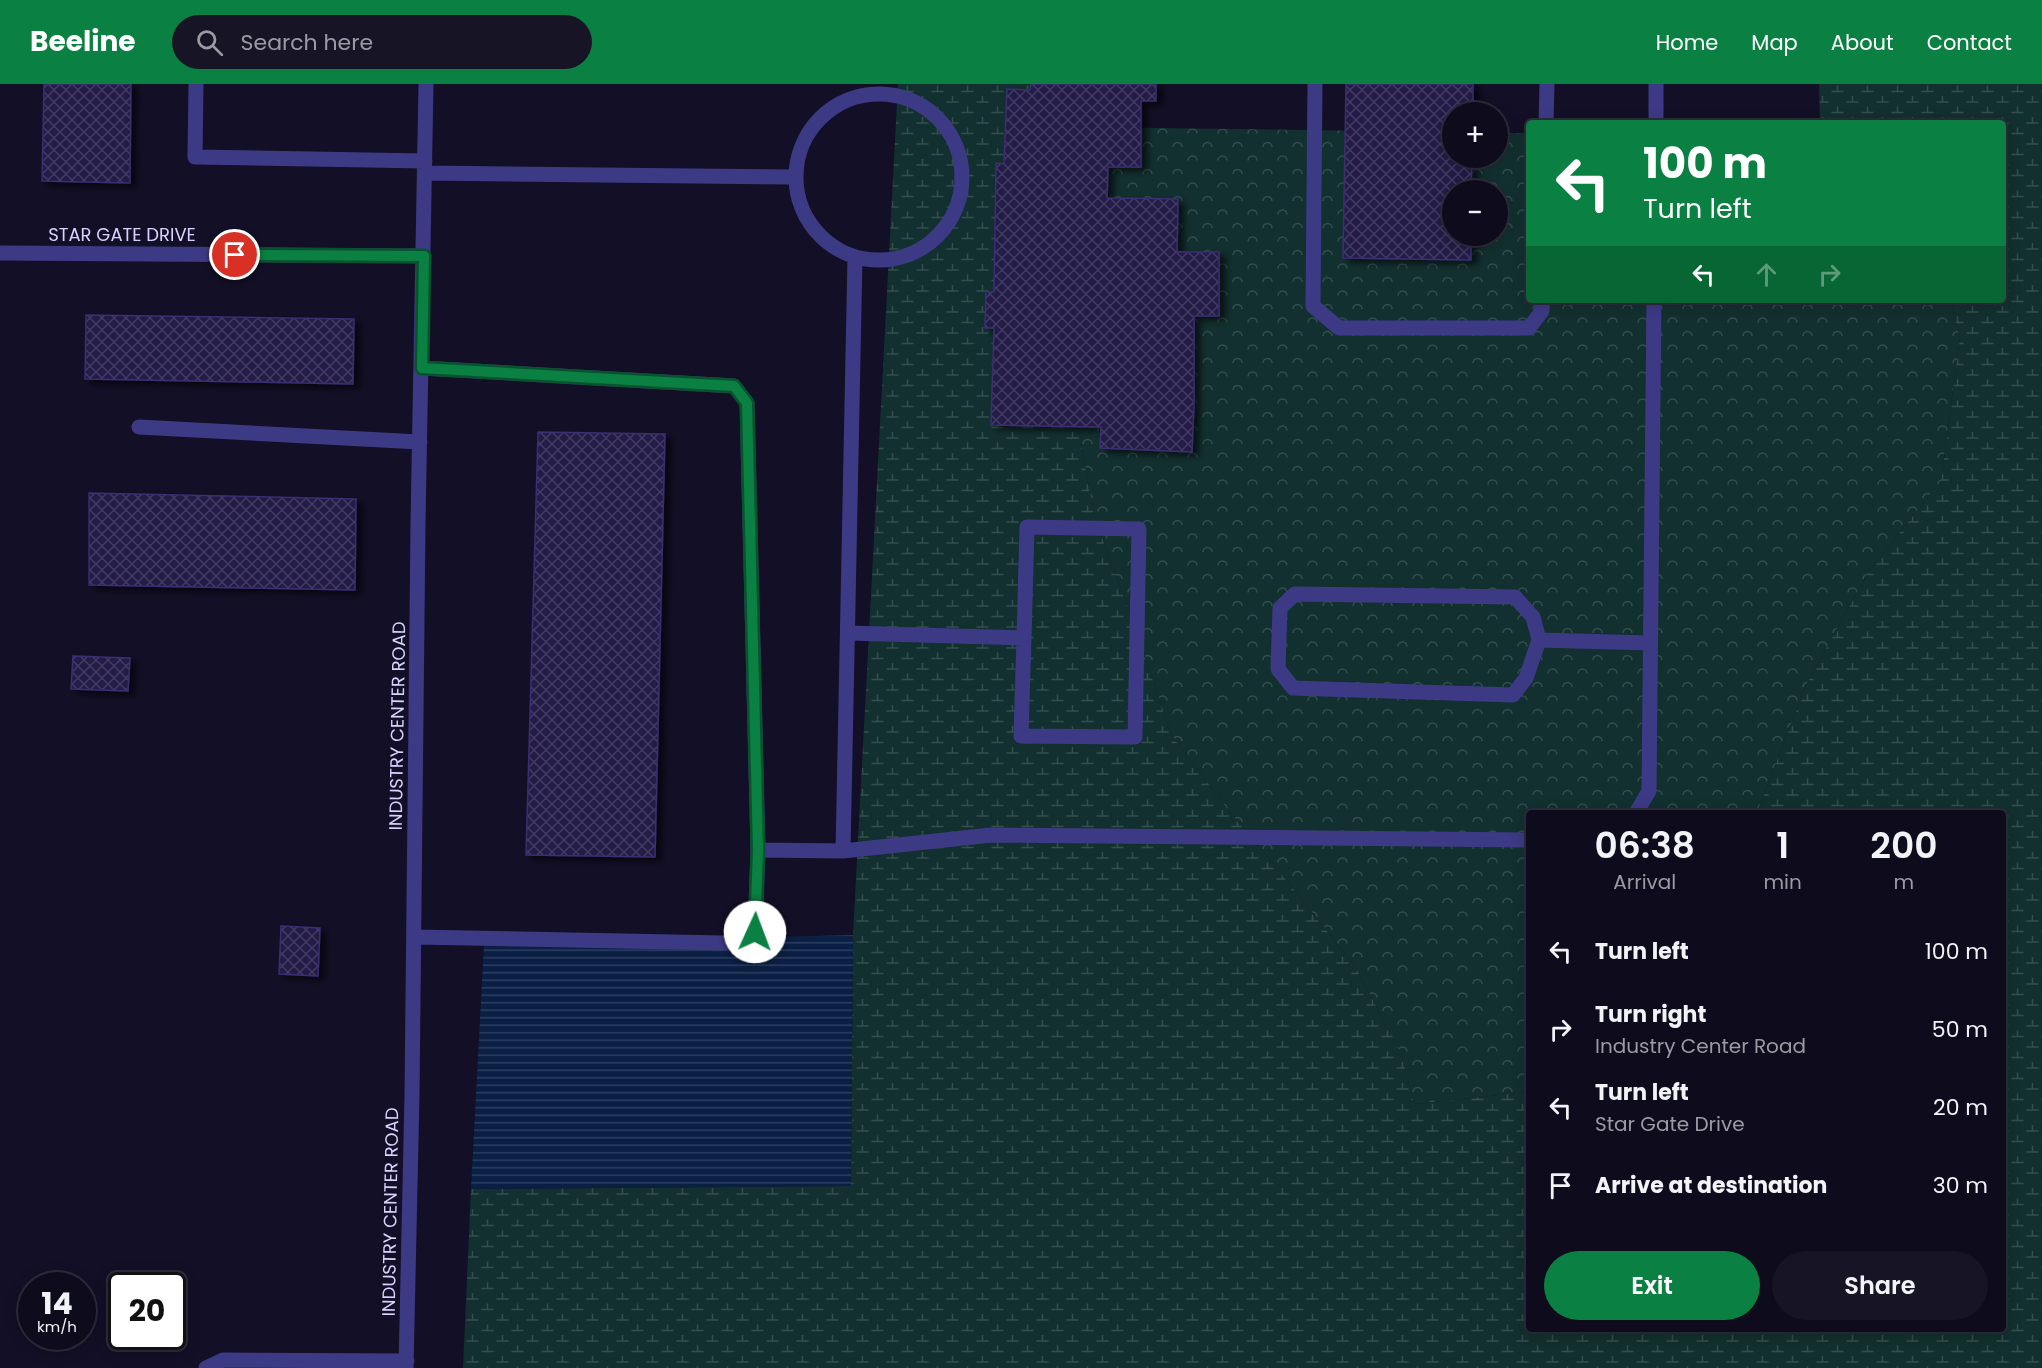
<!DOCTYPE html>
<html lang="en">
<head>
<meta charset="utf-8">
<style>
	:root { --surface:#0e0b1c; --page:#171425; --text:#f1f3f6; --muted:#9b9ba3; --line:#2e2b3b; --accent:#0b8043 }
	body { margin:0; font-family:Poppins,sans-serif; background:var(--page); color:var(--text); height:100vh; display:flex; flex-direction:column; font-size:22px; white-space:nowrap }
	* { box-sizing:border-box; margin:0 }
	p { font-size:20px; color:var(--muted) }
	.icon { flex:none; width:33px; height:33px; fill:none; stroke:currentColor; stroke-width:2; stroke-linecap:round; stroke-linejoin:round }
	.map { position:relative; flex:1; overflow:hidden }
	.side { position:absolute; left:1526px; top:726px; width:480px; height:522px; display:flex; flex-direction:column; background:var(--surface); border-radius:6px; box-shadow:0 3px 15px #0003,0 0 0 2px var(--line) }
	.side>* { flex:none }
	.top-card { position:absolute; left:1526px; top:36px; width:480px; height:183px; border-radius:6px; box-shadow:0 3px 15px #0003,0 0 0 2px var(--line); background:#0b8043; color:#fff; overflow:hidden }
	.controls { position:absolute; left:1442px; top:18px; display:grid; gap:12px }
	.controls a { display:grid; place-items:center; width:66px; height:66px; border-radius:50%; background:var(--surface); box-shadow:0 3px 15px #0003,0 0 0 2px var(--line); font-size:30px }
	.speed { position:absolute; left:18px; top:1188px; display:flex; gap:12px; font-size:30px; font-weight:700; text-align:center }
	.speed>* { display:grid; place-content:center; width:78px; height:78px; border-radius:50%; background:var(--surface); box-shadow:0 3px 15px #0003,0 0 0 2px var(--line); line-height:1 }
	.speed small { font-size:15px; font-weight:400 }
	.speed .limit { border:3px solid #111; border-radius:9px; background:#fff; color:#111 }
	.pin { position:absolute; display:grid; place-items:center; width:51px; height:51px; color:#fff; margin:-26px; border:3px solid #fff; border-radius:50%; box-shadow:0 2px 6px #0007 }
	.me { position:absolute; width:66px; margin:-33px; rotate:2deg; stroke-linejoin:round; filter:drop-shadow(0 0 4px #0008) }
	.turn { display:flex; align-items:center; gap:21px; height:126px; padding:0 18px; font-size:27px }
	.turn .icon { width:78px; height:78px; stroke-width:2.5 }
	.turn b { display:block; font-size:42px; line-height:51px }
	.lanes { display:flex; align-items:center; height:57px; padding:0 18px; background:#0003; justify-content:center; gap:30px; direction:ltr }
	.lanes .off { opacity:.35 }
	.eta { display:flex; justify-content:space-evenly; align-items:center; height:102px; text-align:center }
	.eta b { font-size:36px; font-weight:600; line-height:42px }
	.primary-button { display:flex; gap:12px; margin-top:auto; padding:12px 18px }
	.primary-button a { flex:1; height:69px; border-radius:36px; background:var(--accent); color:#fff; font-size:24px; font-weight:600; line-height:69px; text-align:center }
	.primary-button a+a { background:var(--page); color:var(--text) }
	ul { padding:0; list-style:none }
	li { display:flex; align-items:center; gap:18px; height:78px; padding:0 18px }
	li div { flex:1 }
	li b { display:block; font-size:22px }
	li em { font-style:normal }
	header { display:flex; align-items:center; gap:36px; box-sizing:border-box; height:84px; padding:0 30px; background:var(--accent); color:#fff }
	header strong { font-size:28px }
	nav { display:flex; gap:33px; margin-inline-start:auto; font-size:21px }
	.search { width:420px; height:54px; background:var(--page); display:flex; align-items:center; gap:15px; box-sizing:border-box; padding:0 21px; border-radius:33px; color:var(--muted); font-size:22px }
	.map>svg:first-child { display:block }
	.forest { fill:url(#forest-crowns); fill-rule:evenodd }
	.wetland { fill:url(#wetland-marsh) }
	.water { fill:url(#water-rules) }
	.building { fill:url(#building-cross-hatch); stroke:#3b2d73; stroke-width:1.5; filter:url(#shadow) }
	.lines { fill:none; stroke-linecap:round; stroke-linejoin:round }
	.minor { stroke:#3d3a85; stroke-width:15 }
	.route-casing { stroke:#07532c; stroke-width:15 }
	.route { stroke:#0b8043; stroke-width:10 }
	.labels { text-anchor:middle; dominant-baseline:central; stroke-width:6; stroke-linejoin:round; paint-order:stroke }
	.street-label { font-size:18px; fill:#d9d4ff; stroke:#130f26 }
</style>
</head>
<body>
<header>
<strong>Beeline</strong>
<div class="search"><svg class="icon" aria-label="search" viewBox="0 0 24 24"><circle cx="10" cy="10" r="6"/><path d="M15 15l6 6"/></svg>Search here</div>
<nav><a>Home</a><a>Map</a><a>About</a><a>Contact</a></nav>
</header>
<div class="map">
<svg width="2042" height="1284" viewBox="0 0 2042 1284">
	<defs>
		<pattern id="forest-crowns" width="20" height="18" patternUnits="userSpaceOnUse" patternTransform="scale(1.5)"><rect width="20" height="18" fill="#12302f"/><path d="M2 6a3 3 0 1 1 6 0M12 15a3 3 0 1 1 6 0" fill="none" stroke="#344d4e"/></pattern>
		<pattern id="wetland-marsh" width="20" height="14" patternUnits="userSpaceOnUse" patternTransform="scale(1.5)"><rect width="20" height="14" fill="#12302f"/><path d="M1 5h8M5 5V1M11 12h8M15 12V8" fill="none" stroke="#344d4e"/></pattern>
		<pattern id="water-rules" width="6" height="5" patternUnits="userSpaceOnUse" patternTransform="scale(1.5)"><rect width="6" height="5" fill="#0a1f44"/><path d="M0 2.5h6" fill="none" stroke="#2d3f60"/></pattern>
		<pattern id="building-cross-hatch" width="8" height="8" patternUnits="userSpaceOnUse" patternTransform="scale(1.5)"><rect width="8" height="8" fill="#241b47"/><path d="M0 0l8 8M0 8l8-8" fill="none" stroke="#433b63"/></pattern>
		<filter id="shadow"><feDropShadow dx="6" dy="4" stdDeviation="3" flood-color="#0009"/></filter>
	</defs>
	<rect width="100%" height="100%" fill="#130f26"/>
	<path class="forest" d="M1083,43L1452,48V74H1497V49H1528V216H1950L1960,253L1941,397L1869,487L1806,601L1757,729H1528V1008L1414,1020L1402,972L1355,882L1283,792L1228,726L1172,652L1133,538L1094,432L1071,302ZM1452,106H1497V152H1452Z"/>
	<path class="wetland" d="M898,0H1080L1071,302L1094,432L1133,538L1172,652L1228,726L1283,792L1355,882L1402,972L1414,1020L1528,1008V1245H2002V729H1757L1806,601L1869,487L1941,397L1960,253L1950,216H2002V39H1820L1819,0H2042V1284H463L471,1105L851,1102L853,851Z"/>
	<path class="water" d="M853,851L851,1102L471,1105L484,861Z"/>
	<path class="building" d="M44,0H131L130,99L42,97Z
		M1031,0H1156V17H1141V83H1108L1107,114L1178,115L1177,168H1219V232H1194V319L1192,368L1100,364L1101,343L991,341L994,244H985L986,208H994L996,79L1004,80L1007,5L1030,6Z
		M1346,0H1473V28H1452V74H1472L1471,106H1452V152H1471V176L1343,174Z
		M86,231L354,235L353,300L85,295Z
		M538,348L665,350L655,773L526,771Z
		M89,409L356,415L355,506L89,501Z
		M73,572L130,574L128,607L71,605Z
		M281,842L320,844L318,892L279,890Z"/>
	<g class="lines">
		<path class="minor" d="M196,0L195,73L425,77
			M1315,0L1313,222L1339,244H1529L1542,227V216
			M796 93a83 83 0 1 1 166 0a83 83 0 1 1-166 0Z
			M1546,39L1547,0
			M1656,39V0
			M425,89L796,93
			M0,169L424,172
			M139,343L420,358
			M848,549L1024,554L1027,443L1139,445L1135,653L1021,652L1024,554
			M1539,556L1526,594L1513,611L1293,604L1278,585L1280,524L1295,510L1515,513L1533,533L1539,556L1650,559
			M1636,729L1649,707L1654,216
			M758,766L843,767L991,751L1528,756
			M843,767L855,173
			M414,853L724,859L755,848L758,766L747,319L734,302L422,284
			M206,1284L223,1276L407,1277
			M406,1284L412,1011L418,439L426,0"/>
	</g>
	<g class="lines">
		<defs>
			<path id="route" d="M235,171L424,172L422,284L734,302L747,319L758,766L755,848"/>
		</defs>
		<use href="#route" class="route-casing"/>
		<use href="#route" class="route"/>
	</g>
	<g class="labels">
		<g class="street-label">
			<text x="122" y="150">STAR GATE DRIVE</text>
			<text transform="translate(397 642) rotate(-89)">INDUSTRY CENTER ROAD</text>
			<text transform="translate(390 1128) rotate(-89)">INDUSTRY CENTER ROAD</text>
		</g>
	</g>
</svg>
<div class="controls">
<a>+</a>
<a>−</a>
</div>
<div class="speed"><div>14<small>km/h</small></div><div class="limit">20</div></div>
<div class="pin" style="left:235px;top:171px;background:#d93025"><svg class="icon" aria-label="arrive" viewBox="0 0 24 24"><path d="M6 21V4h12l-3 4 3 4H6"/></svg></div>
<svg class="me" style="left:755px;top:848px" viewBox="-20 -20 40 40"><circle r="19" fill="#fff"/><path d="M0-13L10 11 0 6-10 11z" fill="#0b8043"/></svg>
<div class="top-card">
<div class="turn"><svg class="icon" aria-label="left" viewBox="0 0 24 24"><path d="M17 20v-9H6M10 6l-5 5 5 5"/></svg><div><b>100 m</b>Turn left</div></div>
<div class="lanes"><svg class="icon" aria-label="left" viewBox="0 0 24 24"><path d="M17 20v-9H6M10 6l-5 5 5 5"/></svg><svg class="icon off" aria-label="ahead" viewBox="0 0 24 24"><path d="M12 20V5M6 11l6-6 6 6"/></svg><svg class="icon off" aria-label="right" viewBox="0 0 24 24"><path d="M7 20v-9h11M14 6l5 5-5 5"/></svg></div>
</div>
<section class="side">
<div class="eta">
<div><b>06:38</b><p>Arrival</p></div>
<div><b>1</b><p>min</p></div>
<div><b>200</b><p>m</p></div>
</div>
<ul>
<li><svg class="icon" aria-label="left" viewBox="0 0 24 24"><path d="M17 20v-9H6M10 6l-5 5 5 5"/></svg><div><b>Turn left</b></div><em>100 m</em></li>
<li><svg class="icon" aria-label="right" viewBox="0 0 24 24"><path d="M7 20v-9h11M14 6l5 5-5 5"/></svg><div><b>Turn right</b><p>Industry Center Road</p></div><em>50 m</em></li>
<li><svg class="icon" aria-label="left" viewBox="0 0 24 24"><path d="M17 20v-9H6M10 6l-5 5 5 5"/></svg><div><b>Turn left</b><p>Star Gate Drive</p></div><em>20 m</em></li>
<li><svg class="icon" aria-label="arrive" viewBox="0 0 24 24"><path d="M6 21V4h12l-3 4 3 4H6"/></svg><div><b>Arrive at destination</b></div><em>30 m</em></li>
</ul>
<div class="primary-button"><a>Exit</a><a>Share</a></div>
</section>
</div>
</body>
</html>
